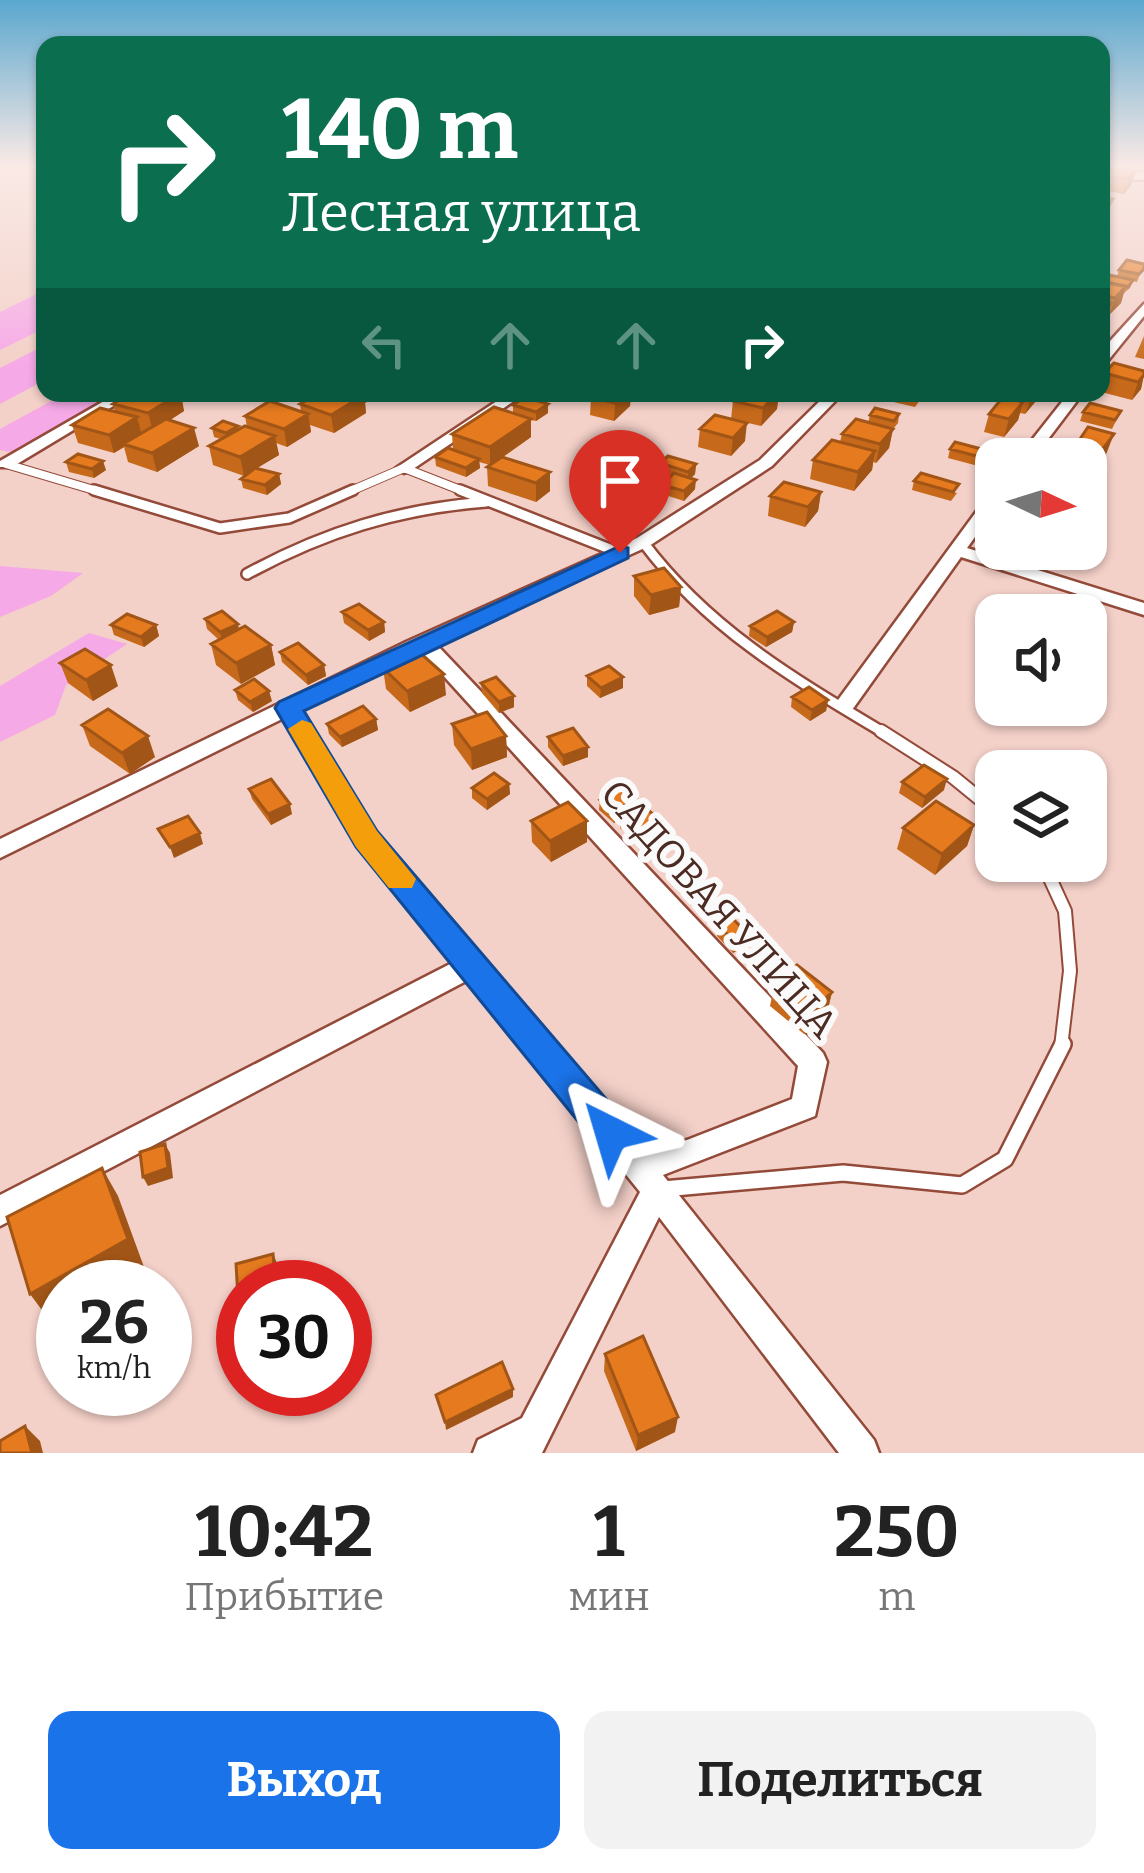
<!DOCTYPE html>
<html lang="ru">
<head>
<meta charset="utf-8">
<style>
	:root { --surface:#fff; --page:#f2f2f2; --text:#222; --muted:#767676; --accent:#1a73e8 }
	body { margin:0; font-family:Bitter,serif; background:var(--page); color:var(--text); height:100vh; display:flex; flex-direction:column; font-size:45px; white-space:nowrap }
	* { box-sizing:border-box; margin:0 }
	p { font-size:39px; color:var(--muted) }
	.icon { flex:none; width:66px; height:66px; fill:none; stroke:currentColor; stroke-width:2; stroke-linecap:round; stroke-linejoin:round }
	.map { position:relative; height:1453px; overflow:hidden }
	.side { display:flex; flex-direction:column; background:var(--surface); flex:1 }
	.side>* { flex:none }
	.guide { position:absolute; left:36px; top:36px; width:1074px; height:366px; border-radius:24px; box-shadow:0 3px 9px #0004; background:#0b6e4f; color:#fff; overflow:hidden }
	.needle { width:78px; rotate:94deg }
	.buttons { position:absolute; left:975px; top:438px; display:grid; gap:24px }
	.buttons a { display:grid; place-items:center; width:132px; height:132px; border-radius:24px; background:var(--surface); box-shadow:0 3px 9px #0004; font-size:60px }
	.speed { position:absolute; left:36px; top:1260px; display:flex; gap:24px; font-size:60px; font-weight:700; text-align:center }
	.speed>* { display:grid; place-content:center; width:156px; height:156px; border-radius:50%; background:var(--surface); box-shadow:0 3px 9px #0004; line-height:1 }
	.speed small { font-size:30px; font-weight:400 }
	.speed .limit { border:18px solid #d22; background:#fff; color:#111 }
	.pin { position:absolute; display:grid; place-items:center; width:102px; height:102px; color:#fff; margin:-123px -51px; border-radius:50% 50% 50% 0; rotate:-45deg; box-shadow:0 0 12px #0007 }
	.pin .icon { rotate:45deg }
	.me { position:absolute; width:132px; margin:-66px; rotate:320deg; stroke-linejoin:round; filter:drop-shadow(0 0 9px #0008) }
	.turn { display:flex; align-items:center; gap:42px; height:252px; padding:0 48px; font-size:54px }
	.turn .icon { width:156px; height:156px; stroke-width:2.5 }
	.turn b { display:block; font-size:84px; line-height:102px }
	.lanes { display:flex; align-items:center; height:114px; padding:0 48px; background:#0003; justify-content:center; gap:60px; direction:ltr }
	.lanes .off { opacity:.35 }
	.eta { display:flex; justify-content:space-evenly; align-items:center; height:204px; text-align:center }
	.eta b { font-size:72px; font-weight:700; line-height:84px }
	.button { display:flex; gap:24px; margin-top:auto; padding:24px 48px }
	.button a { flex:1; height:138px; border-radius:24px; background:var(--accent); color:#fff; font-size:48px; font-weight:700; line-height:138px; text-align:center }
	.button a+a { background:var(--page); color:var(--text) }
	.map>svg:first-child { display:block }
	.green { fill:#f6a9e7 }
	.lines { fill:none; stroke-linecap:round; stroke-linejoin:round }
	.lane-far3-casing { stroke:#944a39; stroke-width:10 }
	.lane-far2-casing { stroke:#944a39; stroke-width:14 }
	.lane-far1-casing { stroke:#944a39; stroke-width:16 }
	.lane-casing { stroke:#944a39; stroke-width:20 }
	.street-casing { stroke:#944a39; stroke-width:5 }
	.secondary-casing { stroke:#944a39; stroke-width:4 }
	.lane-far3 { stroke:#fff; stroke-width:8 }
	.lane-far2 { stroke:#fff; stroke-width:9 }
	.lane-far1 { stroke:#fff; stroke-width:12 }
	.lane { stroke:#fff; stroke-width:15 }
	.street { fill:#fff; fill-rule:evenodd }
	.secondary { fill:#fff; fill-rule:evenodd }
	.wall { fill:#c6691b }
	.shaded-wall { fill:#a15516 }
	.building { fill:#e67a1f; stroke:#a15516; stroke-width:3 }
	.route { fill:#1a73e8; stroke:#114b97; stroke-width:3 }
	.slow { fill:#f59e0b }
	.labels { text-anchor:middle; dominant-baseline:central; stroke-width:12; stroke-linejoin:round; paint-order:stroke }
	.street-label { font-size:39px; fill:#4c2b23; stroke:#fafafa }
</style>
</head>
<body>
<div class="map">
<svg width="1144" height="1453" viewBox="0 0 1144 1453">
	<rect width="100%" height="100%" fill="#f3d0c8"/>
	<path class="green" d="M45,290V328L0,350V312Z
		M45,345V380L0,404V368Z
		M66,393H135C98,415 44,462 0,450V429Z
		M0,566L83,573L51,596L0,617Z
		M89,633L127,644L66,685L55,715L0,742V686Z"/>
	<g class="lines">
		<defs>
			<path id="lane-far3" d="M6,464L104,493
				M346,493L404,468L468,493"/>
			<path id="lane-far2" d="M94,490L220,528L289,518L353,490
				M460,490L620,553
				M643,542C708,629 794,679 886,734
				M247,574C324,532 398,509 486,502"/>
			<path id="lane-far1" d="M881,731L953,777L996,812
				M1042,861L1065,911L1070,971L1061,1047"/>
			<path id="lane" d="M663,1189L843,1173L962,1185L1005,1159L1063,1044"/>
			<path id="street" d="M1144,304V316L1106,363L1101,364V351Z
				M118,393H135L12,467H0V461Z
				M509,393H526L410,471L404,473L396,468Z
				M828,393H843L772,466L649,546L435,643L823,1053L827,1062L815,1116L663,1175L874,1440L879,1453H839L659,1217L542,1453H473L478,1440L522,1418L640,1192L468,980L0,1226V1195L454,962L359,845L284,718L0,858V839L406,642L637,538L760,460ZM420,650L798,1066L792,1099L687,1140L644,1151L375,833L300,710Z
				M1069,393H1083L1033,459H1017Z
				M996,491V508L967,548L1144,603V615L961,557L852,710H838L835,705L838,700L990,493Z"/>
			<path id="secondary" d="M1101,170L1144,172V180L1101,178Z"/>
		</defs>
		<use href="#lane-far3" class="lane-far3-casing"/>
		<use href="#lane-far2" class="lane-far2-casing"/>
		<use href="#lane-far1" class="lane-far1-casing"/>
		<use href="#lane" class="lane-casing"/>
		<use href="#street" class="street-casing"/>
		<use href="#secondary" class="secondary-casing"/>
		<use href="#lane-far3" class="lane-far3"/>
		<use href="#lane-far2" class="lane-far2"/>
		<use href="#lane-far1" class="lane-far1"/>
		<use href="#lane" class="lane"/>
		<use href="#street" class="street"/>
		<use href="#secondary" class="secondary"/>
	</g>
	<path class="wall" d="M1136,171L1131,185L1124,194L1102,190L1106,176Z
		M1101,197L1113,199L1104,220L1101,219Z
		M1144,264L1137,282L1132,281L1130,288L1123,294L1121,303L1110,314H1108L1101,326V286L1103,282L1117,276L1119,270Z
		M1144,336V359L1135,357Z
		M1144,371L1141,389L1132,400L1101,392L1104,373Z
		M320,393H382L365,403L366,413L334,433L310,425L311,432L287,447L276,443L279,455L256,468L279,474L281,484L267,495L243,488L241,479L244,476L213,465L209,446L221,439L214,437L212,428L238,426L239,429L247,427L245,416L301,412L300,404Z
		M596,393H631L630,406L614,421L590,415L591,397Z
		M741,393H795L789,400L779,397L777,409L761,426L731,419L733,401Z
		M891,393H925L915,407L889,401Z
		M1003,393H1042L1038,395L1036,401L1025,414L1020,413L1018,420L1004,437L984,432L989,414L1002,398Z
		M179,394L184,411L170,420L199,446L157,472L128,462L124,447L114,453L78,443L72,425L115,412L113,404Z
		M548,404V413L536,421L531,420V437L503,457L550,472V491L536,502L488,486L487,467L490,465L479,462L480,468L466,477L436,466L435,457L453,450L452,434L513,413V405Z
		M1121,411L1112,429L1080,421L1083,412Z
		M899,414L898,423L893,429L889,448L876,463L873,462L872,470L854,491L810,479L813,460L840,442L842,434L868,423L870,415Z
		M1088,427L1107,452L1097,468L1091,466L1086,479V459H1050L1058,448L1074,452L1078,442Z
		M700,429L745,441L731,456L698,447Z
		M950,449L989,451L986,460L982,467L948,458Z
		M66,462L106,470L94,478L69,472Z
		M660,463L696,464L695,474L691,478L695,489L684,501L662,494V485L671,476L659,473Z
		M914,481L957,493L951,501L912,490Z
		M821,492L818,511L805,527L768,516L770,496Z
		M634,576L681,587L679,607L649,615L634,596Z
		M342,612L384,622L385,632L369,641L344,623Z
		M205,619L239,629L271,645L275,665L241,684L216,665L211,644L219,640L207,629Z
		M794,622L792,632L766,647L749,636L750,626Z
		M111,625H156L159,636L144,647L114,635Z
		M280,652L324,665L326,676L308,685L282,662Z
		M60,663L118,686L93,701L68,683Z
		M383,668L446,695L410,712L386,689Z
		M587,676L623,677V688L600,698L587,686Z
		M481,683L514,696V707L499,713L482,693Z
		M235,690L272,701L253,712L238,700Z
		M792,697L828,700L826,711L810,721L791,707Z
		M376,719L378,730L342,747L329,734L327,724Z
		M452,724L506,736L507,757L472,770L454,745Z
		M82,725L155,757L130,774L90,746Z
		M548,737L588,757L563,766L548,747Z
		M902,782L944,790L922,808L899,793Z
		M509,784L510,794L487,810L472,798V788Z
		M249,789L292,814L271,825L252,799Z
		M600,800L636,808L666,825L665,835L644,848L620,828L621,819L614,823L599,810Z
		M531,821L587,842L551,862L532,842Z
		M974,825L967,846L935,875L897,849L903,828Z
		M719,926L748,934L747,944L733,953L717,936Z
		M774,986L832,992L827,1013L804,1034L770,1006Z
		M605,1354L675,1432L636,1451L604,1371Z"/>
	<path class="shaded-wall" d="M1136,171L1131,185L1124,194L1128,179Z
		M1126,286L1121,303L1110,314L1115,298Z
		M1111,303L1106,319L1101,326L1102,315Z
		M1144,375L1141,389L1132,400L1138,382Z
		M171,393H181L184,411L153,431L148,413Z
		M363,393H382L365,403L366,413L334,433L331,415L363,396Z
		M626,393H631L630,406L614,421L615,403Z
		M778,393L777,409L761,426L763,408Z
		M1033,393H1038L1036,401L1025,414Z
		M1023,402L1018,420L1004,437L1009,419Z
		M548,404V413L536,421V412Z
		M308,414L311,432L287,447L284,429Z
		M137,417L142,436L123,444L124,447L114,453L109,435Z
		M531,419V437L490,466V447Z
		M747,423L745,441L731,456L733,438Z
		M194,428L199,446L157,472L152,453Z
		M893,429L889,448L876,463L880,444Z
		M1114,434L1107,452L1097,468L1103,449Z
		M275,436L279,455L244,476L240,457Z
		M875,451L872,470L854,491L858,472Z
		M479,459L480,468L466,477V468Z
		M103,461L106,470L94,478L92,469Z
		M696,464L695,474L688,481V472Z
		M550,472V491L536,502V483Z
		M279,474L281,484L267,495L265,485Z
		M696,480L695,489L684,501V491Z
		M821,492L818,511L805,527L808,507Z
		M681,587L679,607L649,615L651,595Z
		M384,622L385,632L369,641L368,630Z
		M794,622L792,632L766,647L767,637Z
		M238,624L240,634L223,642L220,632Z
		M156,625L159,636L144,647L141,637Z
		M271,645L275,665L241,684L236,663Z
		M111,665L118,686L93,701L86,680Z
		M324,665L326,676L308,685L306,675Z
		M444,674L446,695L410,712L407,691Z
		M623,677V688L600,698L601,688Z
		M269,691L272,701L253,712L250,702Z
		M514,696V707L499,713V702Z
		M828,700L826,711L810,721L812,710Z
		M376,719L378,730L342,747L340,737Z
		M148,736L155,757L130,774L122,753Z
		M506,736L507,757L472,770L471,749Z
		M588,747V757L563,766V756Z
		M947,779L944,790L922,808L925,797Z
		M509,784L510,794L487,810V799Z
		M636,798V809L614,823V812Z
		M290,804L292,814L271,825L268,814Z
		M587,821V842L551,862L550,841Z
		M666,825L665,835L644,848V838Z
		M974,825L967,846L935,875L942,854Z
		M200,833L203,844L174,858L170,847Z
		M748,934L747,944L733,953L735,942Z
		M832,992L827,1013L804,1034L809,1014Z
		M165,1144L170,1153L173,1178L148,1186L143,1177Z
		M102,1168L118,1196L144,1267L108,1287H63V1313L50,1321L30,1294Z
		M273,1254L277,1263L279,1287H274Z
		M513,1389V1397L446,1430L445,1422Z
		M678,1417L675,1432L636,1451L638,1435Z
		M25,1426L40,1441L43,1453H32Z"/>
	<path class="building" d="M1114,167L1136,171L1128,179L1106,176Z
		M1101,197L1113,199L1109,205L1101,204Z
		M1127,260L1144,264V269L1139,274L1119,270Z
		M1109,275L1133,280L1128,287L1103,282Z
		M1105,282L1126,286L1115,298L1101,295V286Z
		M1101,301L1111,303L1102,315H1101Z
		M1114,363L1144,371V375L1138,382L1104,373Z
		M131,393H177L179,394L148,413L113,404Z
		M320,393H357L364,395L331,415L300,404Z
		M596,393H626L615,403L591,397Z
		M741,393H778L763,408L733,401Z
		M896,393H922L917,398Z
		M525,397L548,404L536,412L513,405Z
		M1003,397L1023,402L1009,419L989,414Z
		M270,401L308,414L284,429L245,416Z
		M1090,403L1121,411L1115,420L1083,412Z
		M494,407L531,419L490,447L452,434Z
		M100,408L137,417L109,435L72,425Z
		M875,408L899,414L894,421L870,415Z
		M715,415L747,423L733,438L700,429Z
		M166,419L194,428L152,453L123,444Z
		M856,419L893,429L880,444L842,434Z
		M223,421L238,426L226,433L212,428Z
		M245,426L275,436L240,457L209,446Z
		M1088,427L1114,434L1103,449L1078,442Z
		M832,440L875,451L858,472L813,460Z
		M955,442L989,451L984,458L950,449Z
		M448,448L479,459L466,468L435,457Z
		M1058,448L1094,458L1087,468L1086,459L1050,458Z
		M78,454L103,461L92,469L66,462Z
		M668,456L696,464L688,472L660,463Z
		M502,457L550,472L536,483L487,467Z
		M255,468L279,474L265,485L241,479Z
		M674,473L696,480L684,491L662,485Z
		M921,473L959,484L953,492L914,481Z
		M784,482L821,492L808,507L770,496Z
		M664,568L681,587L651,595L634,576Z
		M359,604L384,622L368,630L342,612Z
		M222,611L238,624L220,632L205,619Z
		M777,611L794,622L767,637L750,626Z
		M127,614L156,625L141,637L111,625Z
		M245,626L271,645L236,663L211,644Z
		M298,643L324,665L306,675L280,652Z
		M85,649L111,665L86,680L60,663Z
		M419,652L444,674L407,691L383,668Z
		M609,666L623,677L601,688L587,676Z
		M496,677L514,696L499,702L481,683Z
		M254,679L269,691L250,702L235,690Z
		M809,687L828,700L812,710L792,697Z
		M363,706L376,719L340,737L327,724Z
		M108,709L148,736L122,753L82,725Z
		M487,712L506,736L471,749L452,724Z
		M573,728L588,747L563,756L548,737Z
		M924,765L947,779L925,797L902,782Z
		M494,773L509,784L487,799L472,788Z
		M271,779L290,804L268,814L249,789Z
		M622,786L636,798L614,812L600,800Z
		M936,801L974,825L942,854L903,828Z
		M568,802L587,821L550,841L531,821Z
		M642,805L666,825L644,838L621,818Z
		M188,816L200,833L170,847L158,829Z
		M732,918L748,934L735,942L719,926Z
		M797,965L832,992L809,1014L774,986Z
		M165,1144L168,1168L143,1177L140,1152Z
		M102,1168L128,1239L30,1294L7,1217Z
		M273,1254L276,1286L243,1287V1296L238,1297L236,1264Z
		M643,1336L678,1417L638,1435L605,1354Z
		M502,1362L513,1389L445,1422L436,1395Z
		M25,1426L32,1453H0V1441Z"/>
	<linearGradient id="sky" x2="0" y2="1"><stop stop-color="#5aa7ce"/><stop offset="0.45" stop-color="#faeae6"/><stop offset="1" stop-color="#faeae6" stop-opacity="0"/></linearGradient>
	<rect width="1144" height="368" fill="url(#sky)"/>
	<path class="route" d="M620,546L628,548V558L304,711L377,831L625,1121L630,1133L625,1146L611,1151L598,1146L356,847L275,708L279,702Z"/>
	<path class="slow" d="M302,720L311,723L377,831L416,879L412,888H389L356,847L288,729Z"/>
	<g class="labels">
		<g class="street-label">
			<text transform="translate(719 909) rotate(48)">САДОВАЯ УЛИЦА</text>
		</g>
	</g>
</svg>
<div class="buttons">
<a><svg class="needle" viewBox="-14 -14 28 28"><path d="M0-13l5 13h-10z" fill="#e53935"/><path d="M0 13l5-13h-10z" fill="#767676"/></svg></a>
<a><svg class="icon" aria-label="sound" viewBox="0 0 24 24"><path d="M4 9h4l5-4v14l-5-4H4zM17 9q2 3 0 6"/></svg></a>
<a><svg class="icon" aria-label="layers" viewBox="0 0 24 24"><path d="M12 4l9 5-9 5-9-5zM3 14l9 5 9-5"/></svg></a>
</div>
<div class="speed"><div>26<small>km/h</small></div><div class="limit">30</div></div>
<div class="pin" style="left:620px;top:553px;background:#d93025"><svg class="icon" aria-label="arrive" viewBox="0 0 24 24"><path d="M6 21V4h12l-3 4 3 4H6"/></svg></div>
<svg class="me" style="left:611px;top:1133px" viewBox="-20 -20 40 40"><path d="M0-17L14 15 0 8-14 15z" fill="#1a73e8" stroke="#fff" stroke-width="4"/></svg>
<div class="guide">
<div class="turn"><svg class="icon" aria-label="right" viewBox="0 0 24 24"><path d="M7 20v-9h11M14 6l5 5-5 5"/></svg><div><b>140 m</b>Лесная улица</div></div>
<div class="lanes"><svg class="icon off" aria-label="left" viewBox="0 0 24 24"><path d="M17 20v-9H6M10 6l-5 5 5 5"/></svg><svg class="icon off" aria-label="ahead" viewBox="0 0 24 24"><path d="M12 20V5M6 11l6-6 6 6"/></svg><svg class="icon off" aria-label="ahead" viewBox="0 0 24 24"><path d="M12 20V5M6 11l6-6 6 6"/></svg><svg class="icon" aria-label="right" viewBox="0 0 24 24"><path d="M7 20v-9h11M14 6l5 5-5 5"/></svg></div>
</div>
</div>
<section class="side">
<div class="eta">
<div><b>10:42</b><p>Прибытие</p></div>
<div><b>1</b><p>мин</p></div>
<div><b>250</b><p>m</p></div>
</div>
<div class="button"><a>Выход</a><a>Поделиться</a></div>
</section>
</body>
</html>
